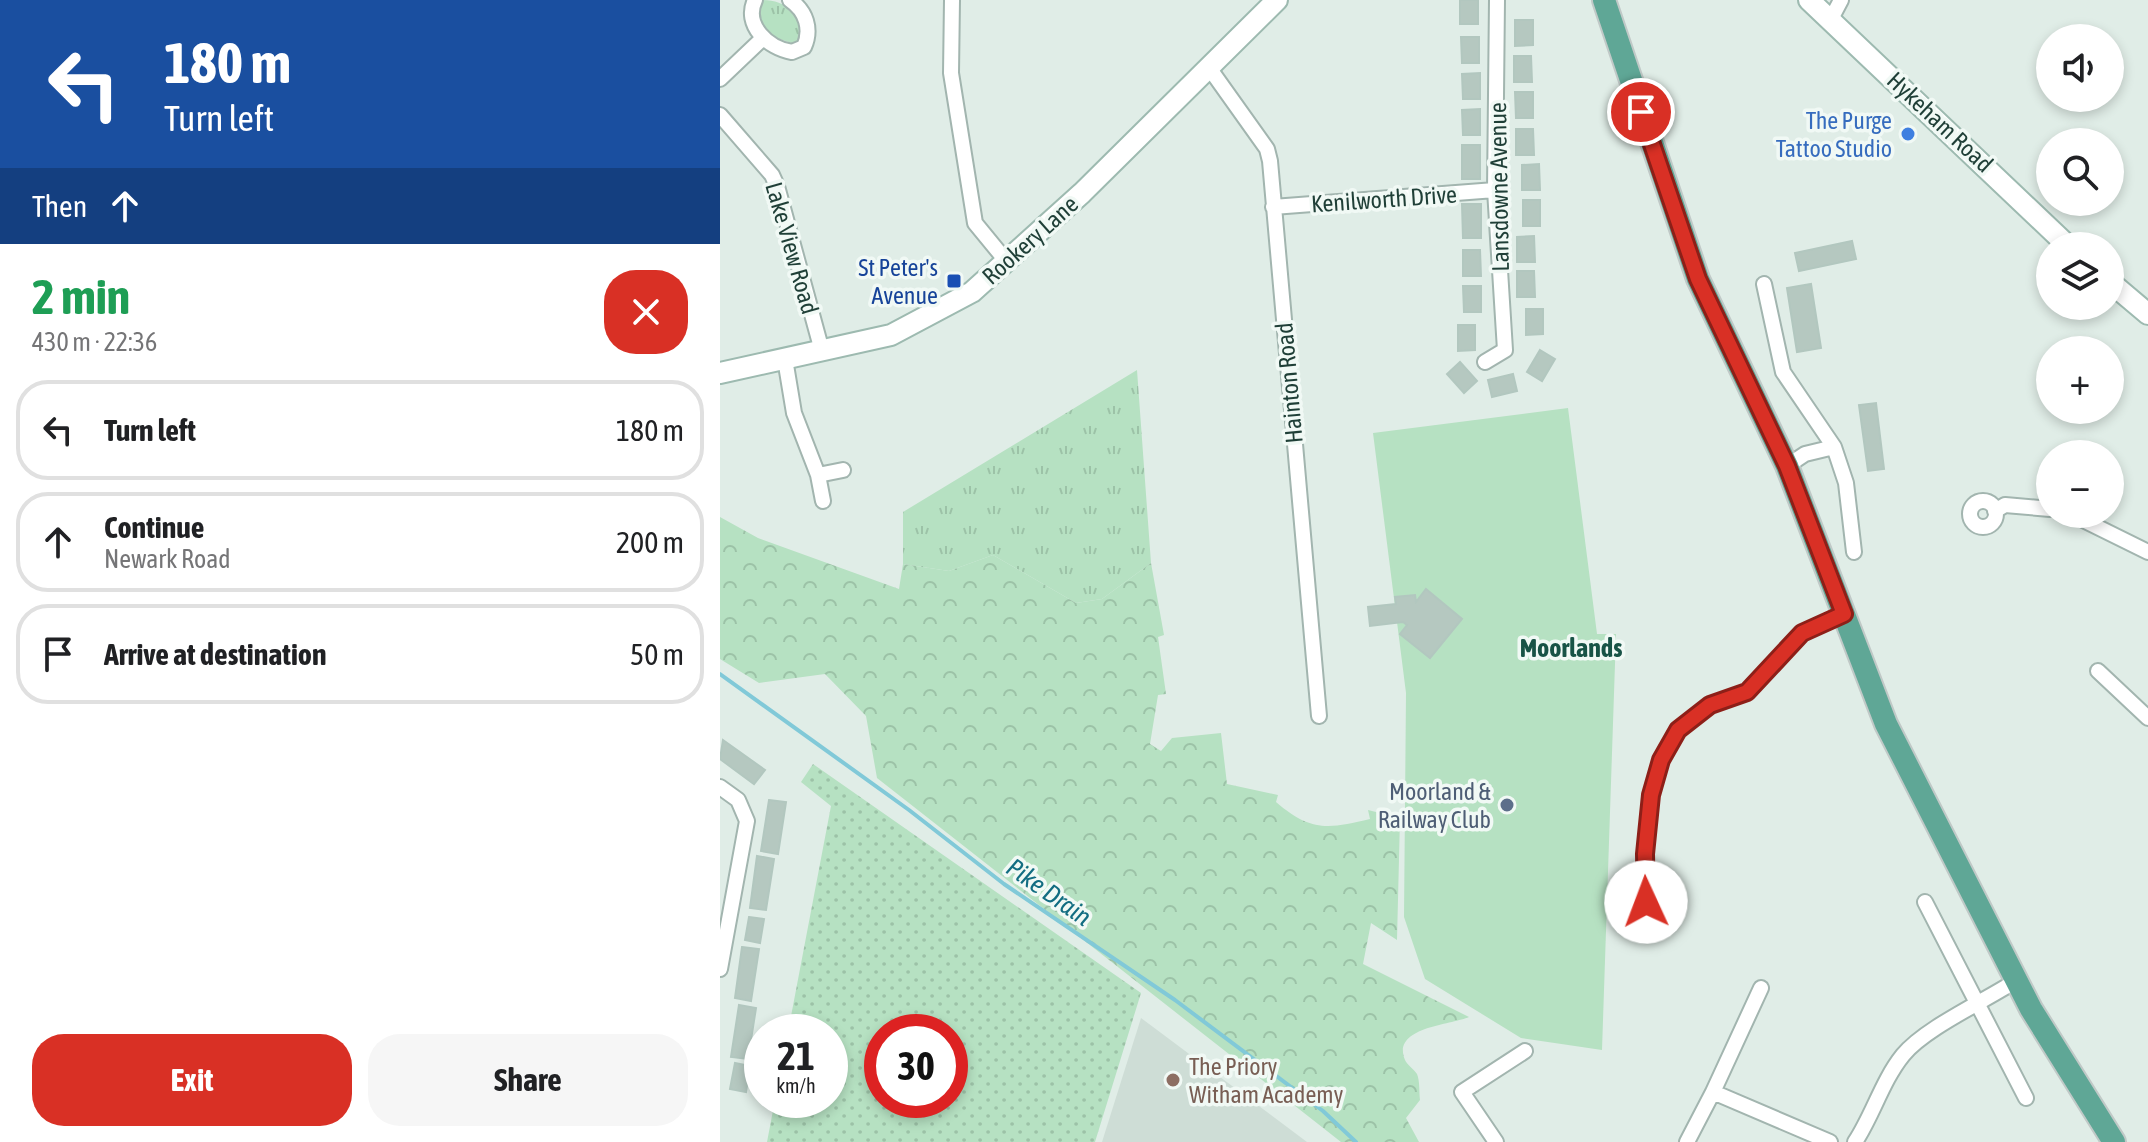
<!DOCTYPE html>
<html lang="en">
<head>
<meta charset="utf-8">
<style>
	:root { --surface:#fff; --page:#f6f6f6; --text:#202124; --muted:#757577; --line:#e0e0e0; --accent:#d93025 }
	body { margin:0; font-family:"Asap Condensed",sans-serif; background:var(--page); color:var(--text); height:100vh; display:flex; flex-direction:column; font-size:30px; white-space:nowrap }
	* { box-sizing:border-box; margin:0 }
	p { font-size:26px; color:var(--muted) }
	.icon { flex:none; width:44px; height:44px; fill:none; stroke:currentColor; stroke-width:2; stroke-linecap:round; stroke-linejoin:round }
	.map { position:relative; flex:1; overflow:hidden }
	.drawer { display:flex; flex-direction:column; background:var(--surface); width:720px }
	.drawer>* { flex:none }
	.guide { background:#1a4fa0; color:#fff; overflow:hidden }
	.controls { position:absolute; left:1316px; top:24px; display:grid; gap:16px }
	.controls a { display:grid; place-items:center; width:88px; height:88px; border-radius:50%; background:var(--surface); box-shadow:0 4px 12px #0003; font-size:40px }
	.speed { position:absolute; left:24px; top:1014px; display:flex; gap:16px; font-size:40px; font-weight:700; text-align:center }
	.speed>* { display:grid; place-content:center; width:104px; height:104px; border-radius:50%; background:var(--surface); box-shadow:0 4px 12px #0003; line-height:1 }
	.speed small { font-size:20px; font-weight:400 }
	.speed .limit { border:12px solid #d22; background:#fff; color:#111 }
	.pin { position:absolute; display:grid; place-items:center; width:68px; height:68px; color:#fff; margin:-34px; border:4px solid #fff; border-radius:50%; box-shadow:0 2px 8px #0007 }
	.me { position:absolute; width:88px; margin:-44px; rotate:358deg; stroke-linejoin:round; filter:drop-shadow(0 0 6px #0008) }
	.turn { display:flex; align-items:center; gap:28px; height:168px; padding:0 32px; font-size:36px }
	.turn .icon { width:104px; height:104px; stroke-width:2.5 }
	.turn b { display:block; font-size:56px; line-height:68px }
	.then { display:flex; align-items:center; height:76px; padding:0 32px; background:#0003; gap:16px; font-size:30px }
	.round { display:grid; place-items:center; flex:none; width:84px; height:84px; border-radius:32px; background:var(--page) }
	.overview { display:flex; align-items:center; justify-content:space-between; height:136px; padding:0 32px }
	h1 { font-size:48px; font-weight:700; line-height:60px; color:#1e9e55 }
	.button { display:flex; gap:16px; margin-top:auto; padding:16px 32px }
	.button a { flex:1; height:92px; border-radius:32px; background:var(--accent); color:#fff; font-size:32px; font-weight:700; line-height:92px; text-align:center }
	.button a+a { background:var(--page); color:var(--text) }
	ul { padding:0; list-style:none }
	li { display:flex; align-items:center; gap:24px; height:100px; margin:0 16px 12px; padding:0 16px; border:4px solid var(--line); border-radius:32px }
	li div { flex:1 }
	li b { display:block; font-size:30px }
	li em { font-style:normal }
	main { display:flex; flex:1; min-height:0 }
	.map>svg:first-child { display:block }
	.built { fill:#ceddd6 }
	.grass { fill:url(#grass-tufts) }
	.forest { fill:url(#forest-crowns) }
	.park { fill:url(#park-dots); fill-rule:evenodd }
	.pitch { fill:#b6e1c2 }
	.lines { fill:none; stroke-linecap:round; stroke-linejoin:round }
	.stream { stroke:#81c9d8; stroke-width:4 }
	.building { fill:#b5c8c0; stroke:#b2c7bf; stroke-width:2 }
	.street-casing { stroke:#a2b5af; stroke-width:18 }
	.secondary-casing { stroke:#9dbab0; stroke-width:24 }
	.primary-casing { stroke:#c0c9c7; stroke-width:26 }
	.street { stroke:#fff; stroke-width:14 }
	.secondary { stroke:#fff; stroke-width:20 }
	.primary { stroke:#5fa796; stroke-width:22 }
	.route-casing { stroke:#8d1f18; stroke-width:20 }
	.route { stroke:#d93025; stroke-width:14 }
	.shop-dot { fill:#3f7fe0; stroke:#f1f9f5; stroke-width:3 }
	.transit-dot { fill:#1a4fb4; stroke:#f1f9f5; stroke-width:3 }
	.service-dot { fill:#5c6f8a; stroke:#f1f9f5; stroke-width:3 }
	.education-dot { fill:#8d6e63; stroke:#f1f9f5; stroke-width:3 }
	.labels { text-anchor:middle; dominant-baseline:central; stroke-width:7; stroke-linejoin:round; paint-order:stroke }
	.shop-label { font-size:24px; fill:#366cbe; stroke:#f1f9f5; text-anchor:end }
	.street-label { font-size:24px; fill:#1f3f37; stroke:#f1f9f5 }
	.transit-label { font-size:24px; fill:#164399; stroke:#f1f9f5; text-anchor:end }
	.service-label { font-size:24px; fill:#4e5e75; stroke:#f1f9f5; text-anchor:end }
	.education-label { font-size:24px; fill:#785e54; stroke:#f1f9f5; text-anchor:start }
	.neighbourhood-label { font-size:26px; font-weight:bold; fill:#185346; stroke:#f1f9f5 }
	.water-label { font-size:26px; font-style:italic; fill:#126d82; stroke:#f1f9f5 }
</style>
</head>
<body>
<main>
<section class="drawer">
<div class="guide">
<div class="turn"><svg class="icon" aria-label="left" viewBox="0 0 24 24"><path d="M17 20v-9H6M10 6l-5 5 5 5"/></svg><div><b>180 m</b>Turn left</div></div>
<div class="then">Then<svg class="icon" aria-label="ahead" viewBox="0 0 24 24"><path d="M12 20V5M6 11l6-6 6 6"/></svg></div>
</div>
<div class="overview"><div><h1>2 min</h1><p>430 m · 22:36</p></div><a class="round" style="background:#d93025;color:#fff"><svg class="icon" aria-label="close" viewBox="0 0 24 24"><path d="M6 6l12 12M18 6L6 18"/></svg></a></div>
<ul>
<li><svg class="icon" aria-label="left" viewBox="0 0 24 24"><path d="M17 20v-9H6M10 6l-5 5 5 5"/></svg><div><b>Turn left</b></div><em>180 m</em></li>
<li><svg class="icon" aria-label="ahead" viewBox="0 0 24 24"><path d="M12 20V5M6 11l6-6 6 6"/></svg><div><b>Continue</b><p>Newark Road</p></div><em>200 m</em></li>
<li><svg class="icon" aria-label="arrive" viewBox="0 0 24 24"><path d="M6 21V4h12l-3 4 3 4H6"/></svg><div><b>Arrive at destination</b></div><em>50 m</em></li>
</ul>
<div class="button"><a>Exit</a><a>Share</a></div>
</section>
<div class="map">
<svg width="1428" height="1142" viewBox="0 0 1428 1142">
	<defs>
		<pattern id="grass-tufts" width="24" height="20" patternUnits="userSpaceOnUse" patternTransform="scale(2)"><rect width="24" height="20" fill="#b6e1c2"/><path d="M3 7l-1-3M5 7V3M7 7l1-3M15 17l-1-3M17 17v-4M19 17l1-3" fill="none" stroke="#9cc2a7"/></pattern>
		<pattern id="forest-crowns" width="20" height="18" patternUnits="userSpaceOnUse" patternTransform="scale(2)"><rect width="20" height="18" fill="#b6e1c2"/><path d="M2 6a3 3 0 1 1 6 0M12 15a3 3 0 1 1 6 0" fill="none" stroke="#9cc2a7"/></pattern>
		<pattern id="park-dots" width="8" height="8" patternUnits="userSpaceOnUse" patternTransform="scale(2)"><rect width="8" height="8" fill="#b6e1c2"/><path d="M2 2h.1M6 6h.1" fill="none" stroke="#9cc2a7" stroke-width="1.8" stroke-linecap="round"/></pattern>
	</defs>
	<rect width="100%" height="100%" fill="#e0ede7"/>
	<path class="built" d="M421,1018L587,1142H382Z"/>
	<path class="grass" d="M43,0C66,0 82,15 83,39L75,44L50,36L39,18L37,6Z
		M417,370L431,563L382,599L356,603L273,555L229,571L183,564V512Z"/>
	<path class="forest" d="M0,517L38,538L179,589L183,564L229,571L273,555L356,603L382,599L431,563L444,635L438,637L446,694L438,695L430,744L441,751L452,738L501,733L507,784L558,795L556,802C591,832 608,829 650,819L648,810L680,818L677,940L651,923L643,964L749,1017C731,1025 671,1027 685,1060C687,1065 694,1069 697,1074C700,1081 699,1092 700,1100L686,1118L699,1142H621L157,778L146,716L105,674L39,683L0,659Z"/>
	<path class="park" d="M93,764L421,993L375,1142H47L55,1100H110V1032H68L111,806L81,782ZM162,1032H230V1100H162Z"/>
	<path class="pitch" d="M848,408L877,634H896L882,1050L801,1038L705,979L684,917L686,693L653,433Z"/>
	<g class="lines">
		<path class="stream" d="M0,674L189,810L284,884L455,1000L603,1111L636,1142"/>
	</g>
	<path class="building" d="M740,0H758V24H740Z
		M795,20H813V45L795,46Z
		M741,37H759V63H742Z
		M794,56H811L812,82H794Z
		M760,73V99H743L742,74Z
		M795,92H813V118H796Z
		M760,109V135H743L742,110Z
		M796,129H813L814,155H796Z
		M742,145H760V179H742Z
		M819,164L820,190H802V165Z
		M803,200H820V226H803Z
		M742,204H761V238H743Z
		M814,236L815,262H797V237Z
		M1132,241L1136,259L1079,271L1075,253Z
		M743,250H760L761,276H743Z
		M797,271H814L815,297H797Z
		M1091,284L1101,348L1077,352L1067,288Z
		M743,286H761V312H744Z
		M806,309H823V334L806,335Z
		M738,325H755V350L738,351Z
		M820,350L835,359L822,381L807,372Z
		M740,362L757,381L744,393L727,374Z
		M793,374L797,391L772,397L768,380Z
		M1156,403L1164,469L1148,471L1139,405Z
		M706,589L742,619L710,658L680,634L687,625L683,622L650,626L648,607L676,604L675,597L695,595L696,602Z
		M3,740L45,770L34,784L0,759Z
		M49,800L66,802L58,854L41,851Z
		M37,856L54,859L46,910L30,908Z
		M29,917L44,919L40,943L25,940Z
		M22,947L39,949L31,1001L15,998Z
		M19,1005L36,1008L28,1059L11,1057Z
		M15,1063L30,1066L26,1092L10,1089Z"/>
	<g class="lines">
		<defs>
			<path id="street" d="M35,0C23,25 48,48 72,52L84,47C92,29 86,11 70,0
				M232,0L231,73L255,223L287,262
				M1111,19L1121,0
				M490,69L547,149L550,161L599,716
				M0,79L43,38
				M0,115L52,175L57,186L102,351
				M553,207L775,190
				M1044,284L1063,372L1114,447L1085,454L1067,466
				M65,359L74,413L98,475L123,470
				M765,362L785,350L775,190L777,0
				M1114,447L1126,483L1134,552
				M98,475L103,501
				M1250 514a13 13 0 1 1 26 0a13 13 0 1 1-26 0Z
				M1275,511L1285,505L1330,509
				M1351,514L1428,552
				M1378,671L1428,718
				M0,787L18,800L27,821L0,969
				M1205,902L1306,1098
				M927,918L925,854L931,795L941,760L958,730L990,705L1027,692L1082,633L1124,614
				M1041,988L993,1092L1110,1142
				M776,1142L742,1092L805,1051
				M967,1142L993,1092
				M1135,1142C1153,1115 1162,1081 1183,1055C1205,1028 1265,1001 1297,980"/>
			<path id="secondary" d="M1089,0L1348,246
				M1390,282L1428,314
				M0,373L171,335L252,292L362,193L557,0"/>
			<path id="primary" d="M884,0L978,279L1067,466L1166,724L1311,1009L1394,1142"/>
		</defs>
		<use href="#street" class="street-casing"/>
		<use href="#secondary" class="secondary-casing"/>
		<use href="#primary" class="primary-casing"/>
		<use href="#street" class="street"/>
		<use href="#secondary" class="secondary"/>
		<use href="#primary" class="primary"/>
	</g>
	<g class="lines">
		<defs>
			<path id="route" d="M921,112L978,279L1067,466L1124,614L1082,633L1027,692L990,705L958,730L941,760L931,795L925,854L926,902"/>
		</defs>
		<use href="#route" class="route-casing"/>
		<use href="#route" class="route"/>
	</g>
	<circle class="shop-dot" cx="1188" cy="134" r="8"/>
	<rect class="transit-dot" x="226" y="273" width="16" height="16" rx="4"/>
	<circle class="service-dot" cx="787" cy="805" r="8"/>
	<circle class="education-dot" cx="453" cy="1080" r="8"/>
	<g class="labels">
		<g class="shop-label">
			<text x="1172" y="120">The Purge<tspan x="1172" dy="28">Tattoo Studio</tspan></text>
		</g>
		<g class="street-label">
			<text transform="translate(1220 122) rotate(43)">Hykeham Road</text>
			<text transform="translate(779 187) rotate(-91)">Lansdowne Avenue</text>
			<text transform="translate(664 199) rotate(-4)">Kenilworth Drive</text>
			<text transform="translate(310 240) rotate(-42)">Rookery Lane</text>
			<text transform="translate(72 248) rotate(74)">Lake View Road</text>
			<text transform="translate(569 383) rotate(-95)">Hainton Road</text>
		</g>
		<g class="transit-label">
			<text x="218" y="267">St Peter's<tspan x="218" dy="28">Avenue</tspan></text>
		</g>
		<g class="service-label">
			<text x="771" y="791">Moorland &amp;<tspan x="771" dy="28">Railway Club</tspan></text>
		</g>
		<g class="education-label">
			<text x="469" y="1066">The Priory<tspan x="469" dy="28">Witham Academy</tspan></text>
		</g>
		<g class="neighbourhood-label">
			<text x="851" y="648">Moorlands</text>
		</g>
		<g class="water-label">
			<text transform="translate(329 892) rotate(35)">Pike Drain</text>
		</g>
	</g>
</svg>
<div class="controls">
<a><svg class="icon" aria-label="sound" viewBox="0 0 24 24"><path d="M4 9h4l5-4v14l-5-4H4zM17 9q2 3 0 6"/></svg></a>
<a><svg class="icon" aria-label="search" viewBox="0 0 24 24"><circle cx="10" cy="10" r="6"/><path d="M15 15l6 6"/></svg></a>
<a><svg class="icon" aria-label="layers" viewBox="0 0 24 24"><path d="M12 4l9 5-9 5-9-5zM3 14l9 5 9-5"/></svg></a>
<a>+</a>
<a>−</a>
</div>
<div class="speed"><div>21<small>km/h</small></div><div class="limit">30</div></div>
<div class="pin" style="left:921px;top:112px;background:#d93025"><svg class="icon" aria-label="arrive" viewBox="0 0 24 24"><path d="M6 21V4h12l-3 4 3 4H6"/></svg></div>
<svg class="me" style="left:926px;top:902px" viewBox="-20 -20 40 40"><circle r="19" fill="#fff"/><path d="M0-13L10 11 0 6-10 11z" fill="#d93025"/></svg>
</div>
</main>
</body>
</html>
